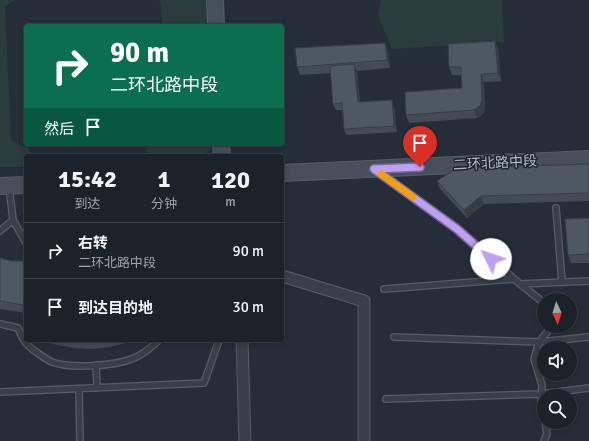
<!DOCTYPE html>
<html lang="zh">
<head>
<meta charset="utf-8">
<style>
	:root { --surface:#1c222a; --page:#292f36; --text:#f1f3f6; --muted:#a0a4a8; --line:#3a3f47 }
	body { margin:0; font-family:Signika,"Noto Sans SC",sans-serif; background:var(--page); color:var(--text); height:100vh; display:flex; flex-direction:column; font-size:15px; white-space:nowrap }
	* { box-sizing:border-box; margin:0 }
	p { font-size:13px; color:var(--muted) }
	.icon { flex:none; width:22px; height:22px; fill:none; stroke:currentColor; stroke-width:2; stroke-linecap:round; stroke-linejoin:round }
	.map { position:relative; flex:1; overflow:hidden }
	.panel { position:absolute; left:24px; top:154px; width:260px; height:188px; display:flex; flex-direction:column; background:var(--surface); border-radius:4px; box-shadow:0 2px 6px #0003,0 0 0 1px var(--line) }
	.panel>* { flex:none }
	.banner { position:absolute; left:24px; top:24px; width:260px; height:122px; border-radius:4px; box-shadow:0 2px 6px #0003,0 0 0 1px var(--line); background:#0b6e4f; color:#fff; overflow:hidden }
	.needle { width:26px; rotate:176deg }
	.controls { position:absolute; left:537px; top:293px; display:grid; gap:8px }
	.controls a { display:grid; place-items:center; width:40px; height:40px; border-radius:50%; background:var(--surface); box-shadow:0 2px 6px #0003,0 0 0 1px var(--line); font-size:20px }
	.pin { position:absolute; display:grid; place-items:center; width:34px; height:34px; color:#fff; margin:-41px -17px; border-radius:50% 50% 50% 0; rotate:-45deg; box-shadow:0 0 4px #0007 }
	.pin .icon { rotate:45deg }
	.me { position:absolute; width:44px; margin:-22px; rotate:311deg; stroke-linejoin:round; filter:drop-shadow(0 0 3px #0008) }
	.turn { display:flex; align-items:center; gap:14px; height:84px; padding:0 20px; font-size:18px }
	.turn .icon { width:52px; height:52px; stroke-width:2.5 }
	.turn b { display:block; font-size:28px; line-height:34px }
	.then { display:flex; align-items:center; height:38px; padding:0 20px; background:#0003; gap:8px; font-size:15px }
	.eta { display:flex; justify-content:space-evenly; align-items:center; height:68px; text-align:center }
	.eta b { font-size:24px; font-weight:700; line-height:28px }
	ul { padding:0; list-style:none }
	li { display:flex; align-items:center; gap:12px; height:56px; padding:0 20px; border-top:1px solid var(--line) }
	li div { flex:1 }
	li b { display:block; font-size:15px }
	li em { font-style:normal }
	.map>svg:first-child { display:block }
	.green { fill:#2a3c3b }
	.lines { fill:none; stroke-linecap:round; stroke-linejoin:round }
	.lane-casing { stroke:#565d66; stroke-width:8 }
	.street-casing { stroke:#565d66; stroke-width:13 }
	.secondary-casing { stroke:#565d66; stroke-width:18 }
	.lane { stroke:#383f48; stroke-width:5.5 }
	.street { stroke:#383f48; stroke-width:11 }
	.secondary { stroke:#474f5b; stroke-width:16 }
	.wall { fill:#424c55 }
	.shaded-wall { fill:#363e45 }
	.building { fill:#4d5863; stroke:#363e45 }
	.route-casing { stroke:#7a689d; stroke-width:10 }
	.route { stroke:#bca0f2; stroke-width:7 }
	.slow { stroke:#f59e0b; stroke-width:7 }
	.labels { text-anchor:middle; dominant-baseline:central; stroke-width:3; stroke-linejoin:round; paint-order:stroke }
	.street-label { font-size:14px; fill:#b3bac4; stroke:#1d252d }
</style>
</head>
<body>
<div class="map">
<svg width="589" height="441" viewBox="0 0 589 441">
	<rect width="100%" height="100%" fill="#252e38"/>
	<path class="green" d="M0,0H15L5,6L11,140L22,146L27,147L32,156H26V167H0Z
		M159,0H208L209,26H162L161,6Z
		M381,0H502L504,42L392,49L378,15Z
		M158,144H212L213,147L202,156H149L145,149Z"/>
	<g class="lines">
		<defs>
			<path id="lane" d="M379,172L457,229L520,284L589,281
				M9,186L13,220L26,243
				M556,208L562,282
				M0,231L13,220
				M520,284L544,303
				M384,289L514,279
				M0,324L18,328C20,333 22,338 25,342C28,347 47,360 52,362C71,369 116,366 134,358C144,354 152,347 159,340
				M394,337L539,342L589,337
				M96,365L97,388
				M79,389L80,441
				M0,392L204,383L219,340
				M386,399L541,394L589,388
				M544,418L541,400L542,385L534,359L539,342L552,326
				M544,441L547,434L545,422"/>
			<path id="street" d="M282,276L364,301V441
				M242,340L245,441"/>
			<path id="secondary" d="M215,0L216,26
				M221,144L222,156
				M282,173L589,159
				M0,186L26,185"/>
		</defs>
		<use href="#lane" class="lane-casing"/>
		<use href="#street" class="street-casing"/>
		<use href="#secondary" class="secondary-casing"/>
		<use href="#lane" class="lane"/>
		<use href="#street" class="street"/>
		<use href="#secondary" class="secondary"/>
	</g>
	<path class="wall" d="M495,41L498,49L501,81L484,82L485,108L483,114L477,118L409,123L406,115L462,88L461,75H452L449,67Z
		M385,43L388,51L390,68L357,71L360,102L394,106L397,132L346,135L344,129L343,110H336L333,104L331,73L300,75L297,67Z
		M589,164V201L484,204L467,218L440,189L437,181Z
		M589,218V263H571L568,255Z
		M0,258L11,261H26V313L0,309Z
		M45,340H132L130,342L109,347L92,349L74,348L48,343Z"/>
	<path class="shaded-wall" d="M495,41L498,49L501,81L498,73Z
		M385,43L388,51L390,68L387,60Z
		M354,64L357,71L360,109L358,102Z
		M481,74L484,82L485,108L483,114L477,118L474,110Z
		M392,100L394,106L397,132L394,126Z
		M481,196L484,204L467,218L464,210Z
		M26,286V312L23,305Z"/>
	<path class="building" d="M495,41L498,73L481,74L482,100L480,106L474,110L406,115L405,92L462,88L461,67H449L448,44Z
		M385,43L387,60L297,67L295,48Z
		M354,64L358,102L392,100L394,126L344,129L342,103L333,104L330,66Z
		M589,164V193L481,196L464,210L437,181L457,168Z
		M589,218V254L568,255L565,219Z
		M0,258L11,261H26V286L23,305L0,301Z
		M69,340H95L89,341Z"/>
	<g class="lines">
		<defs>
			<path id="route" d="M420,167L374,169L457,229L491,259"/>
		</defs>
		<use href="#route" class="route-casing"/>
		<use href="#route" class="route"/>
		<path class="slow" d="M381,174L413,197"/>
	</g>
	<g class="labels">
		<g class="street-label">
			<text transform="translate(495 163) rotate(-3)">二环北路中段</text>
		</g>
	</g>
</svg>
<div class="controls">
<a><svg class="needle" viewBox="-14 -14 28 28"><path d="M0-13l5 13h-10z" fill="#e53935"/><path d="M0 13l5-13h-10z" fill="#a0a4a8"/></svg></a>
<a><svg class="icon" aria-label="sound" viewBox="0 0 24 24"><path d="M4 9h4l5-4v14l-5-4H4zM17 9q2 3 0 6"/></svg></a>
<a><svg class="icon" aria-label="search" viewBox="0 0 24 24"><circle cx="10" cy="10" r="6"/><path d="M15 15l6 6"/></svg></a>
</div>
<div class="pin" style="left:420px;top:167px;background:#d93025"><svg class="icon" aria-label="arrive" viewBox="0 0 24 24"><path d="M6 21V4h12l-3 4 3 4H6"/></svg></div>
<svg class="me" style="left:491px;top:259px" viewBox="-20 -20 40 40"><circle r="19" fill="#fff"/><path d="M0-13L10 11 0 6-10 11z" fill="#bca0f2"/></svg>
<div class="banner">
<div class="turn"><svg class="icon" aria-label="right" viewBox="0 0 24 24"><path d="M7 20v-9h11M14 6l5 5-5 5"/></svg><div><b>90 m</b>二环北路中段</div></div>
<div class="then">然后<svg class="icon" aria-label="arrive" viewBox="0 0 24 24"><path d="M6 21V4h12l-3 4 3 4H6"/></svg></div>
</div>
<section class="panel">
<div class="eta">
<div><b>15:42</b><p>到达</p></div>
<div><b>1</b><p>分钟</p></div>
<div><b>120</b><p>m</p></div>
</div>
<ul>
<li><svg class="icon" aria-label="right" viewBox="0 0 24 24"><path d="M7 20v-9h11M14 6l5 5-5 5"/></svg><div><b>右转</b><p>二环北路中段</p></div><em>90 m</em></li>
<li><svg class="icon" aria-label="arrive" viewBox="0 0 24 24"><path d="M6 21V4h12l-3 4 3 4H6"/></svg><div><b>到达目的地</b></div><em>30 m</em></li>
</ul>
</section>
</div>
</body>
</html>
